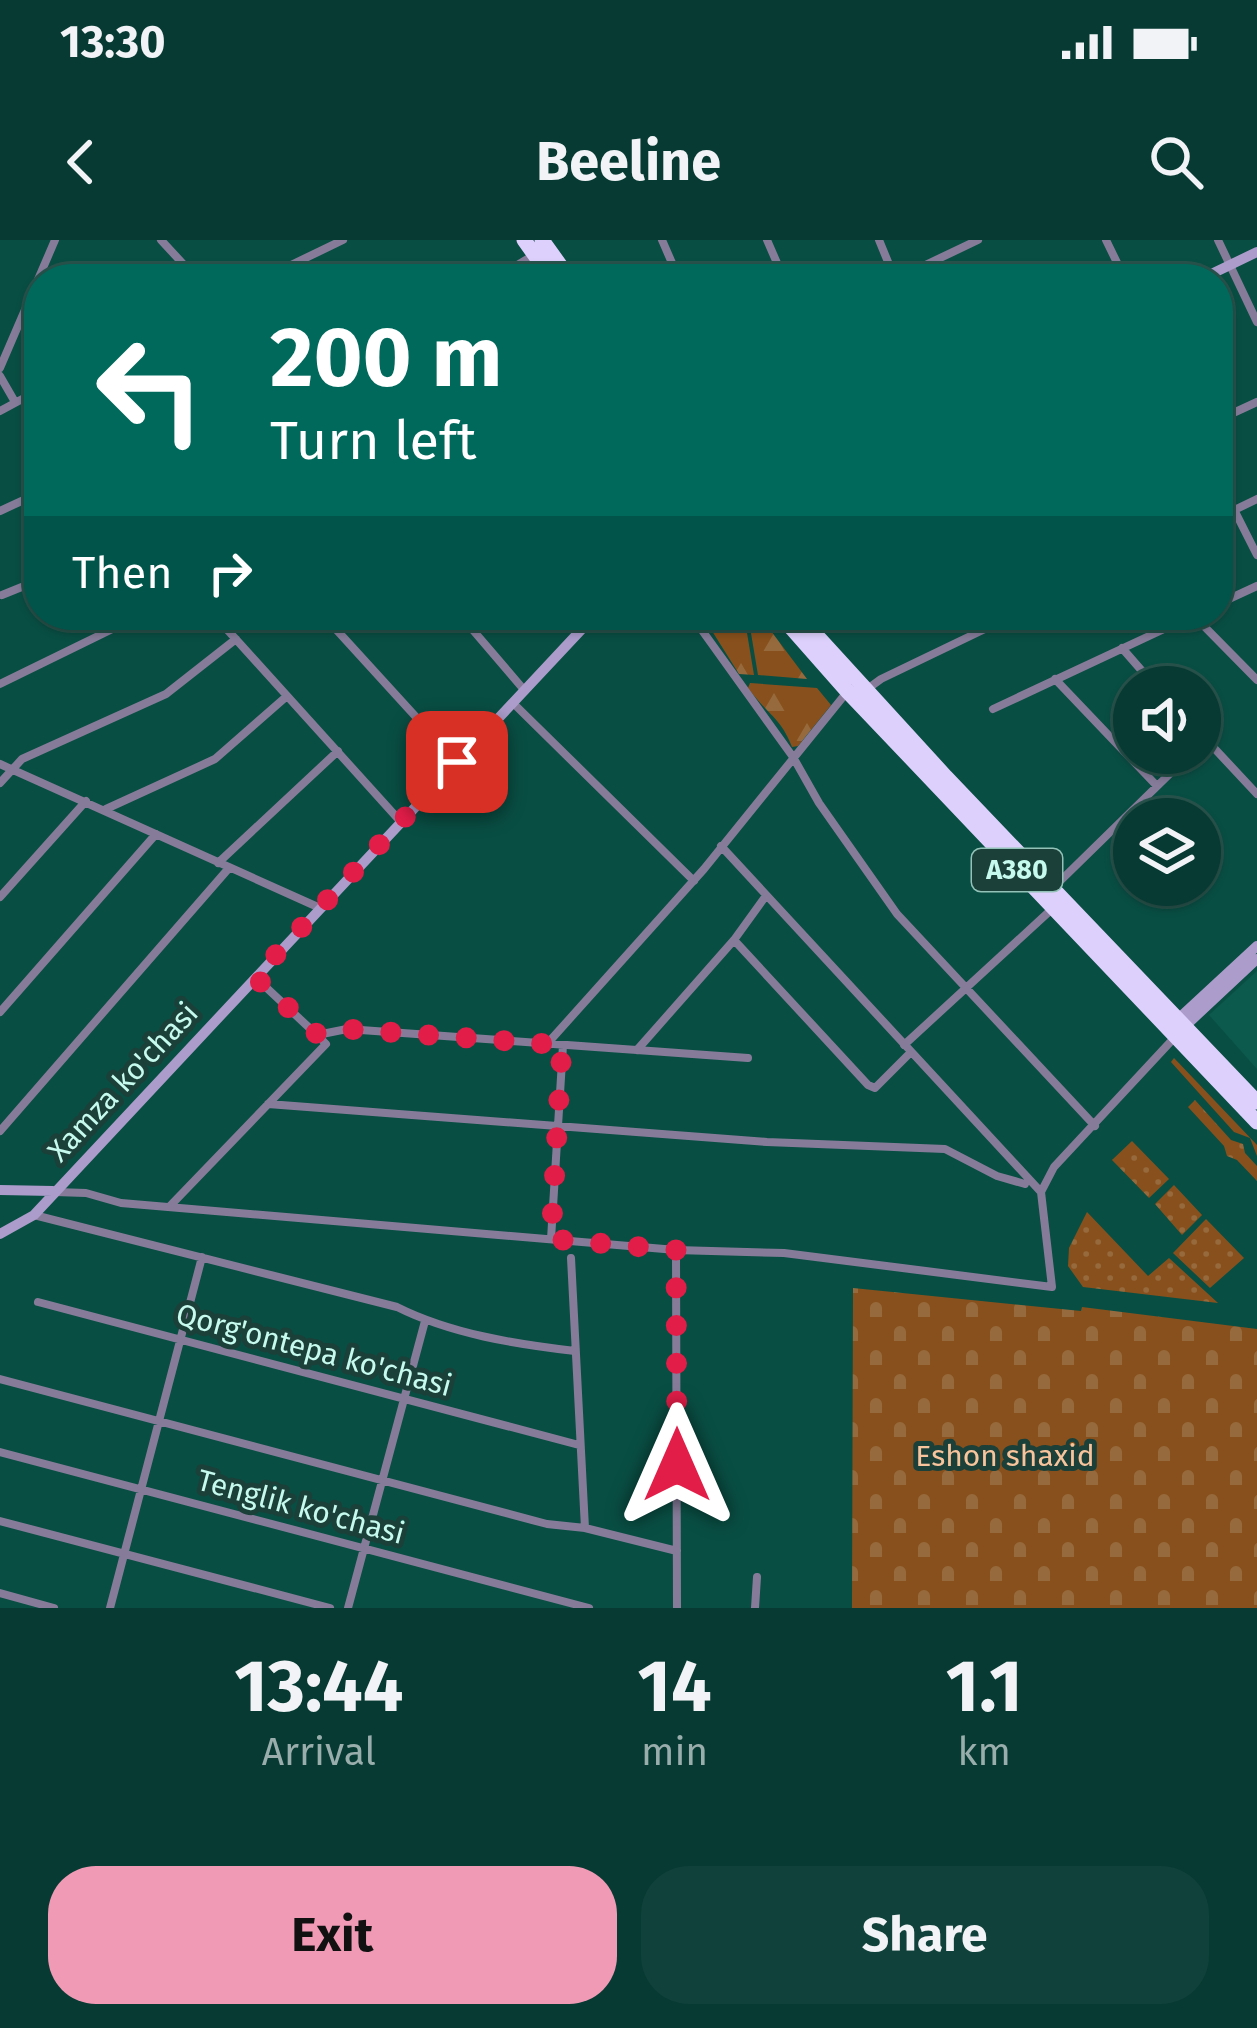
<!DOCTYPE html>
<html lang="en">
<head>
<meta charset="utf-8">
<style>
	:root { --surface:#073a32; --page:#10413a; --text:#f1f3f6; --muted:#98adac; --line:#28544d; --accent:#f09ab6 }
	body { margin:0; font-family:"Fira Sans",sans-serif; background:var(--page); color:var(--text); height:100vh; display:flex; flex-direction:column; font-size:45px; white-space:nowrap }
	* { box-sizing:border-box; margin:0 }
	p { font-size:39px; color:var(--muted) }
	.icon { flex:none; width:66px; height:66px; fill:none; stroke:currentColor; stroke-width:2; stroke-linecap:round; stroke-linejoin:round }
	.map { position:relative; height:1368px; overflow:hidden }
	.drawer { display:flex; flex-direction:column; background:var(--surface); flex:1 }
	.drawer>* { flex:none }
	.top-card { position:absolute; left:24px; top:24px; width:1209px; height:366px; border-radius:48px; box-shadow:0 3px 9px #0004,0 0 0 3px var(--line); background:#00695c; color:#fff; overflow:hidden }
	.tools { position:absolute; left:1113px; top:426px; display:grid; gap:24px }
	.tools a { display:grid; place-items:center; width:108px; height:108px; border-radius:50%; background:var(--surface); box-shadow:0 3px 9px #0004,0 0 0 3px var(--line); font-size:60px }
	.pin { position:absolute; display:grid; place-items:center; width:102px; height:102px; color:#fff; margin:-51px; border-radius:24px; box-shadow:0 6px 18px #0006 }
	.me { position:absolute; width:132px; margin:-66px; rotate:0deg; stroke-linejoin:round; filter:drop-shadow(0 0 9px #0008) }
	.turn { display:flex; align-items:center; gap:42px; height:252px; padding:0 48px; font-size:54px }
	.turn .icon { width:156px; height:156px; stroke-width:2.5 }
	.turn b { display:block; font-size:84px; line-height:102px }
	.then { display:flex; align-items:center; height:114px; padding:0 48px; background:#0003; gap:24px; font-size:45px }
	.eta { display:flex; justify-content:space-evenly; align-items:center; height:204px; text-align:center }
	.eta b { font-size:72px; font-weight:700; line-height:84px }
	.action { display:flex; gap:24px; margin-top:auto; padding:24px 48px }
	.action a { flex:1; height:138px; border-radius:48px; background:var(--accent); color:#111; font-size:48px; font-weight:700; line-height:138px; text-align:center }
	.action a+a { background:var(--page); color:var(--text) }
	.status { display:flex; justify-content:space-between; align-items:center; height:84px; padding:0 60px; background:var(--surface); direction:ltr }
	.status svg { height:33px; fill:currentColor }
	header { display:flex; justify-content:space-between; align-items:center; height:156px; padding:0 48px; background:var(--surface); font-size:54px; font-weight:700 }
	.map>svg:first-child { display:block }
	.built { fill:#0c5a4e }
	.grass { fill:url(#grass-dots) }
	.forest { fill:url(#forest-firs) }
	.cemetery { fill:url(#cemetery-stones) }
	.lines { fill:none; stroke-linecap:round; stroke-linejoin:round }
	.street { stroke:#867c9a; stroke-width:8 }
	.secondary { stroke:#ab9ccb; stroke-width:10 }
	.highway { stroke:#ddd0fc; stroke-width:15 }
	.route { stroke:#e11d48; stroke-width:21; stroke-dasharray:0 37.8 }
	.labels { text-anchor:middle; dominant-baseline:central; stroke-width:10; stroke-linejoin:round; paint-order:stroke }
	.shield { fill:#1b4039; stroke:#93c2b8; stroke-width:3 }
	.shield-label { font-size:27px; font-weight:bold; fill:#c6faee }
	.street-label { font-size:30px; fill:#c6faee; stroke:#1b4039 }
	.park-label { font-size:30px; fill:#f7c49c; stroke:#1b4039 }
</style>
</head>
<body>
<div class="status"><b>13:30</b><svg viewBox="0 0 49 12"><path d="M0 12V9h3v3zM5 12V6h3v6zM10 12V3h3v9zM15 12V0h3v12zM26 1h20v11H26zM47 4h2v5h-2z"/></svg></div>
<header><svg class="icon" aria-label="back" viewBox="0 0 24 24"><path d="M15 5l-7 7 7 7"/></svg>Beeline<svg class="icon" aria-label="search" viewBox="0 0 24 24"><circle cx="10" cy="10" r="6"/><path d="M15 15l6 6"/></svg></header>
<div class="map">
<svg width="1257" height="1368" viewBox="0 0 1257 1368">
	<defs>
		<pattern id="grass-dots" width="8" height="8" patternUnits="userSpaceOnUse" patternTransform="scale(3)"><rect width="8" height="8" fill="#88501c"/><path d="M2 2h.1M6 6h.1" fill="none" stroke="#976a3d" stroke-width="1.8" stroke-linecap="round"/></pattern>
		<pattern id="forest-firs" width="22" height="20" patternUnits="userSpaceOnUse" patternTransform="scale(3)"><rect width="22" height="20" fill="#88501c"/><path d="M5 1l3.5 6h-7zM16 11l3.5 6h-7z" fill="#976a3d"/></pattern>
		<pattern id="cemetery-stones" width="16" height="16" patternUnits="userSpaceOnUse" patternTransform="scale(3)"><rect width="16" height="16" fill="#88501c"/><path d="M2 7V4a2 2 0 0 1 4 0v3zM10 15v-3a2 2 0 0 1 4 0v3z" fill="#976a3d"/></pattern>
	</defs>
	<rect width="100%" height="100%" fill="#094e43"/>
	<path class="built" d="M1257,731V829L1209,775Z"/>
	<path class="grass" d="M1174,818L1257,905V916L1250,898L1234,892L1171,822Z
		M1195,860L1231,900L1243,904L1245,913L1257,926V941L1237,920L1227,916L1224,906L1188,867Z
		M1132,901L1169,939L1149,958L1112,920Z
		M1174,945L1202,975L1182,995L1155,964Z
		M1087,972L1148,1036L1169,1018L1218,1063L1083,1047L1068,1026L1069,1008Z
		M1206,979L1244,1018L1210,1048L1173,1013Z"/>
	<path class="forest" d="M702,375H744L754,435L739,434Z
		M748,375H759L807,439L758,435Z
		M750,443L817,448L831,465L798,506L792,507C781,478 769,476 748,448Z"/>
	<path class="cemetery" d="M853,1048L1081,1071L1082,1067L1257,1089V1368H852Z"/>
	<g class="lines">
		<path class="street" d="M161,0L197,39
			M662,0L679,39
			M767,0L784,39
			M879,0L895,39
			M1106,0L1125,39
			M1218,0L1257,82
			M262,39L343,0
			M494,39L534,15
			M896,39L978,0
			M0,128L55,0
			M0,136L15,162
			M26,157L39,175
			M0,171L39,150
			M1218,180L1257,162
			M1218,238L1257,315
			M0,271L39,253
			M1218,278L1257,259
			M2,355L39,340
			M1218,364L1257,346
			M214,375L401,582
			M323,375L457,522
			M460,375L525,451
			M691,375L793,517L819,563L897,674L1095,886
			M1193,375L1257,440
			M807,387L832,375
			M1122,408L1156,447
			M1055,439L1157,546
			M0,444L141,375
			M866,450L881,439L1014,375
			M513,463L694,641
			M993,469L1194,375
			M1200,493L1257,554
			M0,524L320,668
			M0,543L22,519L166,454L236,399
			M106,569L215,519L287,456
			M218,623L338,511
			M1053,648L1191,513
			M0,657L86,561
			M734,700L868,845L875,848L911,812
			M256,738L317,795L347,789L748,818
			M0,772L156,594
			M547,804L704,629L847,452
			M904,805L1052,669
			M637,810L734,700L765,657
			M268,864L767,902L945,909L997,936L1025,944
			M0,891L229,628
			M55,952L86,953L121,963L676,1010L784,1013L1052,1047L1041,952L721,606
			M1041,952L1054,927L1175,797
			M170,966L326,804L317,795
			M34,975L397,1067C451,1094 515,1104 575,1111
			M551,999L563,805
			M676,1010L677,1368
			M571,1018L585,1288
			M38,1062L579,1205
			M0,1139L547,1284L585,1288L677,1311
			M0,1212L589,1368
			M0,1281L330,1368
			M0,1353L54,1368
			M110,1368L202,1017
			M348,1368L425,1081
			M755,1368L757,1337"/>
		<path class="secondary" d="M1201,39L1257,12
			M1176,781L1257,706
			M1182,789L1257,719
			M0,950L53,951
			M0,994L34,975L595,375"/>
		<path class="highway" d="M524,0L552,39
			M542,0L570,39
			M780,375L847,451L1257,882
			M798,375L946,537L1257,862"/>
	</g>
	<g class="lines">
		<path class="route" d="M457,522L255,737L317,794L347,789L562,805L551,999L676,1010L677,1225"/>
	</g>
	<g class="labels">
		<rect class="shield" x="972" y="609" width="90" height="42" rx="9"/>
		<g class="shield-label">
			<text x="1017" y="630">A380</text>
		</g>
		<g class="street-label">
			<text transform="translate(123 842) rotate(-47)">Xamza ko'chasi</text>
			<text transform="translate(314 1110) rotate(15)">Qorg'ontepa ko'chasi</text>
			<text transform="translate(301 1267) rotate(15)">Tenglik ko'chasi</text>
		</g>
		<g class="park-label">
			<text x="1005" y="1216">Eshon shaxid</text>
		</g>
	</g>
</svg>
<div class="tools">
<a><svg class="icon" aria-label="sound" viewBox="0 0 24 24"><path d="M4 9h4l5-4v14l-5-4H4zM17 9q2 3 0 6"/></svg></a>
<a><svg class="icon" aria-label="layers" viewBox="0 0 24 24"><path d="M12 4l9 5-9 5-9-5zM3 14l9 5 9-5"/></svg></a>
</div>
<div class="pin" style="left:457px;top:522px;background:#d93025"><svg class="icon" aria-label="arrive" viewBox="0 0 24 24"><path d="M6 21V4h12l-3 4 3 4H6"/></svg></div>
<svg class="me" style="left:677px;top:1225px" viewBox="-20 -20 40 40"><path d="M0-17L14 15 0 8-14 15z" fill="#e11d48" stroke="#fff" stroke-width="4"/></svg>
<div class="top-card">
<div class="turn"><svg class="icon" aria-label="left" viewBox="0 0 24 24"><path d="M17 20v-9H6M10 6l-5 5 5 5"/></svg><div><b>200 m</b>Turn left</div></div>
<div class="then">Then<svg class="icon" aria-label="right" viewBox="0 0 24 24"><path d="M7 20v-9h11M14 6l5 5-5 5"/></svg></div>
</div>
</div>
<section class="drawer">
<div class="eta">
<div><b>13:44</b><p>Arrival</p></div>
<div><b>14</b><p>min</p></div>
<div><b>1.1</b><p>km</p></div>
</div>
<div class="action"><a>Exit</a><a>Share</a></div>
</section>
</body>
</html>
